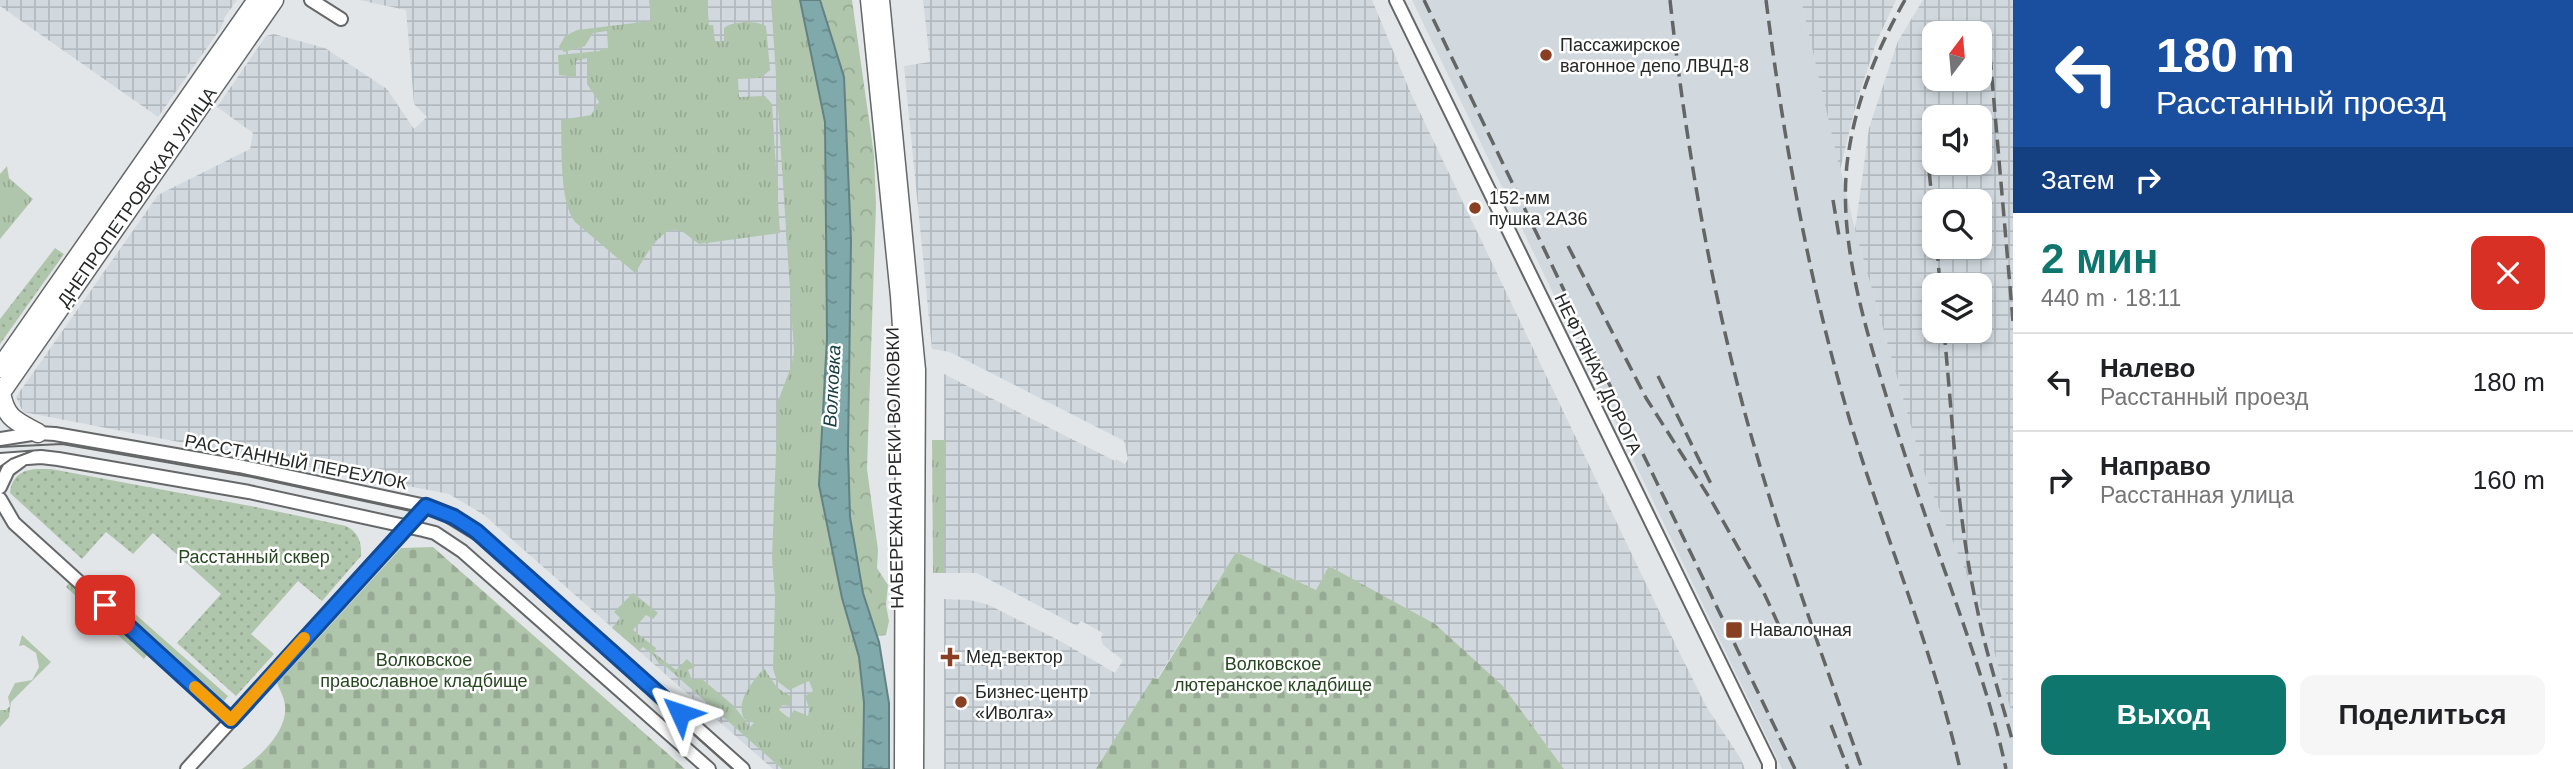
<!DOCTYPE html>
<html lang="ru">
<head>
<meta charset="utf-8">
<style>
	:root { --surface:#fff; --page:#f6f6f6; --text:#202124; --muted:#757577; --line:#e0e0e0; --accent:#0f766e }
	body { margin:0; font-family:Helvetica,sans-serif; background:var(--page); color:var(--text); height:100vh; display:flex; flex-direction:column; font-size:26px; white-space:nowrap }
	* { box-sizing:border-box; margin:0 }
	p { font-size:23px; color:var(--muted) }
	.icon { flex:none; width:38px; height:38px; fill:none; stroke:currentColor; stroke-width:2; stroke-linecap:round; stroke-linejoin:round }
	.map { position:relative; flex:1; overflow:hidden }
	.details { display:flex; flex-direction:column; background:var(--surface); width:560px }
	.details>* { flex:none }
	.hud { background:#1a4fa0; color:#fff; overflow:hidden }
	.needle { width:46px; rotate:16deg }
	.buttons { position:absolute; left:1922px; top:21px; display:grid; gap:14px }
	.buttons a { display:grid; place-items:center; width:70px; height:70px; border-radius:14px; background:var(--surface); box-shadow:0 4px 10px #0003; font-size:35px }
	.pin { position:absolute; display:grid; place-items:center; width:60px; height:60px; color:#fff; margin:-30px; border-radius:14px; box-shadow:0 4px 10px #0006 }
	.me { position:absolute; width:77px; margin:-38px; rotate:312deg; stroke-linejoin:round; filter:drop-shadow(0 0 5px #0008) }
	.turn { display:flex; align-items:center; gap:24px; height:147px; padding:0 28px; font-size:32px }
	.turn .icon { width:91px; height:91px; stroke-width:2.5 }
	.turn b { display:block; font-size:49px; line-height:60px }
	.then { display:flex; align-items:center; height:66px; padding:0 28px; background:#0003; gap:14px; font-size:26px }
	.round { display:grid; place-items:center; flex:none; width:74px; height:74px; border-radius:14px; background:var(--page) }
	.head { display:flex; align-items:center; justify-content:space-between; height:119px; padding:0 28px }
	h1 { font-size:42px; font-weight:600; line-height:52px; color:var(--accent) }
	.primary-button { display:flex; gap:14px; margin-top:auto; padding:14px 28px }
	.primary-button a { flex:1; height:80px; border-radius:14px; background:var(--accent); color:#fff; font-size:28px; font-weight:600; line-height:80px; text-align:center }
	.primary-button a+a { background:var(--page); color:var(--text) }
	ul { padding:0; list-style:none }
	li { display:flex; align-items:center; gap:21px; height:98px; padding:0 28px; border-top:2px solid var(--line) }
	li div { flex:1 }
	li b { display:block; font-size:26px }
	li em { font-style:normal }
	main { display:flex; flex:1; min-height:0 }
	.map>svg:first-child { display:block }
	.built { fill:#d1d9df }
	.industrial { fill:url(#industrial-grid); fill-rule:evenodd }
	.grass { fill:url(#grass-tufts) }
	.forest { fill:url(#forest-crowns) }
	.cemetery { fill:url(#cemetery-stones) }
	.park { fill:url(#park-dots) }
	.water { fill:url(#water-ripples); stroke:#648283; stroke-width:2 }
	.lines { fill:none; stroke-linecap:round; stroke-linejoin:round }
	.minor-casing { stroke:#656768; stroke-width:16 }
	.tertiary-casing { stroke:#656768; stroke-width:19 }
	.secondary-casing { stroke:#656768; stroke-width:21 }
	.minor { stroke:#fff; stroke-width:12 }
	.tertiary { stroke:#fff; stroke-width:16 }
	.secondary { stroke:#fff; stroke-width:18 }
	.tram { stroke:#646666; stroke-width:2 }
	.rail { stroke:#646666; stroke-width:3.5; stroke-dasharray:14 7; stroke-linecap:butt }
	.route-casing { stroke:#114b97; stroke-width:18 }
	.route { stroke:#1a73e8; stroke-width:12 }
	.slow { stroke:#f59e0b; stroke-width:12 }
	.poi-dot { fill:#883f22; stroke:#fff; stroke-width:2.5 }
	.labels { text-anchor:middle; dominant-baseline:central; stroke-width:5; stroke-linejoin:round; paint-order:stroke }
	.poi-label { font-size:18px; fill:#262727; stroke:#fff; text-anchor:start }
	.street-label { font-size:18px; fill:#262727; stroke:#fff }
	.park-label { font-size:18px; fill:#26471f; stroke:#fff }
	.water-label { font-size:19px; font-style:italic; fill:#163e41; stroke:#fff }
</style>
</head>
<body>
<main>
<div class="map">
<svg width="2013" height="769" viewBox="0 0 2013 769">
	<defs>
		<pattern id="industrial-grid" width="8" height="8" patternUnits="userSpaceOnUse" patternTransform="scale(1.75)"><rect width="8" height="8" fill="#d1d9df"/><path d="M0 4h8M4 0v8" fill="none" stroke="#b3babf"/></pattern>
		<pattern id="grass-tufts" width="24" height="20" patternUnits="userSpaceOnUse" patternTransform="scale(1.75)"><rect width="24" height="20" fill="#b0c6ac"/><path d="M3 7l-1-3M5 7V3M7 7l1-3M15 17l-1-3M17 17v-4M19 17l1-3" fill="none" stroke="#97aa94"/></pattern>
		<pattern id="forest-crowns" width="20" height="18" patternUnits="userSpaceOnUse" patternTransform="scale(1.75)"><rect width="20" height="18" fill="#b0c6ac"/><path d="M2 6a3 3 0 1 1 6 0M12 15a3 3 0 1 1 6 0" fill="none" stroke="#97aa94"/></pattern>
		<pattern id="cemetery-stones" width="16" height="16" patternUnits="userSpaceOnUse" patternTransform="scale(1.75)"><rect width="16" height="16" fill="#b0c6ac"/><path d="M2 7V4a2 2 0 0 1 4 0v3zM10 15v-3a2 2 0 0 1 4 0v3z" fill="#97aa94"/></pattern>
		<pattern id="park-dots" width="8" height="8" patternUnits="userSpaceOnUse" patternTransform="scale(1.75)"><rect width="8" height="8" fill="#b0c6ac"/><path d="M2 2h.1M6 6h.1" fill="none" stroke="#97aa94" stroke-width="1.8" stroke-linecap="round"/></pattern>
		<pattern id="water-ripples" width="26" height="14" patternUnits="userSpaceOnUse" patternTransform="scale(1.75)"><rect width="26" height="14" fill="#7fa9ab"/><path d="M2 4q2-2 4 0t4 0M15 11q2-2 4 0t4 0" fill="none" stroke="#688a8b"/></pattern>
	</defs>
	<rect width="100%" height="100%" fill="#e3e6e8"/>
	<path class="built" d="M1412,0H1801L1855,230L1925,475L1984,616L2013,718V769H1782Z"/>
	<path class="industrial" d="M0,0H237L225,17L221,28L158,117L0,6Z
		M359,0H786L802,486L833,769H773L484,515L449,494L23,412L16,397L158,195L250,149L253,133L217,107L266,36L274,34L325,48L387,89L414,129L427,117L414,104L406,10Z
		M923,0H1372L1412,96L1661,615L1706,706L1741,759L1745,769H1564L1503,686L1330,566L1316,590L1236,552L1157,679L1154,677L1097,769H944V599L970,600L989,605L1062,642L1115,673L1123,660L1103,645L1101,638L1103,633L1081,621L1077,626L977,573H944V374L1115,461L1116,459L1125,464L1128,459L1124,441L950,352L932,349L904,66L930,62Z
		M1801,0H1896L1876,43L1856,104L1840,170Z
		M1923,0H2013V718L1984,616L1925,475L1855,230L1869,128L1898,41ZM1979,33V79H1934V33ZM1979,117V163H1934V117ZM1934,201H1979V247H1934ZM1934,285H1979V331H1934Z"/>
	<path class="grass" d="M649,0H707L709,25H713L715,41H724V28C733,21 756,20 766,26L770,70L761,78L738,79L739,97L765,96L772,104L780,233L699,244C693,240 687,234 681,231C662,222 644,260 635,273L575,222C559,201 562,147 561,120L591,115L599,102L587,84V58L576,61V77L559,75L558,55L600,51L601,49L608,48L607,31L593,33L585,46L564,52L559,47L565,36L577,30L651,21Z
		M771,0H800L825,122L827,338L819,485L842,598L859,657L864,703L863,769H782L663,664H659L655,657L643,647L639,651L612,628L620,618L614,612L633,593L658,613L653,619L646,615L633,630L656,648L654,653L676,670L687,659L695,667L688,670L692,680L702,679L734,706L750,727L754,723L744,719C735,700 753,682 764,668C772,680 777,691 791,696L790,706L782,705L779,710L789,718L794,710L808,716L809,709L805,696L813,691L809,681L789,690L777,681L773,669L775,597L772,557L778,401L791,367L794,352Z
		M7,166L9,178L33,199L0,239V174Z
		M932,440H945L944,573H933Z
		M69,583L147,655L144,659L66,587Z
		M117,598L228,696L224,701L114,601Z
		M22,635L51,662L11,702L9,717L0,727V710H6L10,706L8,697L15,683L32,680L39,667L36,653L24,645L19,646Z"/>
	<path class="forest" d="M820,0H852L874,155L876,205L867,469L878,550L877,568L888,585L886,605L889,621L886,635L878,636L863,593L850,517L848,450L851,240L844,77Z"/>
	<path class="cemetery" d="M433,547L675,760L685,769H242C261,756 288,730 285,705C284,697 280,690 277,683L401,548Z
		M1236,552L1316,590L1329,566L1435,624L1503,686L1564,769H1096L1153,678L1158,679Z"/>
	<path class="park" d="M55,248L64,254L0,344V319Z
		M35,469H51L261,508L346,526C358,532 362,542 361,556L322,601L298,581L253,632L251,634L274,654L236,696L177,643L221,594L153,533L133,554L106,532L82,559L10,493C12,477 20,471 35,469Z"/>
	<path class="water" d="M800,0H820L844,77L851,240L848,450L850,517L863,593L879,642L889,703V769H863L864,703L859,657L842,598L819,485L827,338L825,122Z"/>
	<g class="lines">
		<defs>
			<path id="minor" d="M311,0L341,19
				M1396,0L1769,763V769
				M0,439L38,433L55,434L239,466L426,506L454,517L476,531L743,769
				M0,460L41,457L58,459L249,492L423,530L435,533L462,551L709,769
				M0,487L8,470L23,459
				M0,499L14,523L231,720
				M187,769L426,506"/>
			<path id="tertiary" d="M869,0L899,296L904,374L903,769
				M881,0L917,370L915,769"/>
			<path id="secondary" d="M0,368L257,0
				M1,393C6,419 16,421 38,433
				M0,394L274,0"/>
		</defs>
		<use href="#minor" class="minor-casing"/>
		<use href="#tertiary" class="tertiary-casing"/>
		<use href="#secondary" class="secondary-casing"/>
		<use href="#minor" class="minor"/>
		<use href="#tertiary" class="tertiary"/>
		<use href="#secondary" class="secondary"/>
		<path class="tram" d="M0,447L62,444L252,477L420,513L440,519L479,543L733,769
			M0,467L11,459L32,451"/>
		<path class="rail" d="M1424,0L1795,769
			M1670,0C1685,137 1708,273 1743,406C1776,529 1820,649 1862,769
			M1766,0C1784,142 1809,283 1850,421C1885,537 1933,650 1960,769
			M1905,0C1876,51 1854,105 1847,164C1839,240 1863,320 1885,392C1904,454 1925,516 1947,577C1969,640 1992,704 2006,769
			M1990,56L2013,321
			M1927,151L1934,218
			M1833,200L1839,236
			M1568,246L1646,398L1711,500L1764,593L1781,630
			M1937,247L1940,285
			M1944,331C1953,423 1957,517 1977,608C1986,654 2001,698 2013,743
			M1658,376L1712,486
			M1831,725L1848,769"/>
	</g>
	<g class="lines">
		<defs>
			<path id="route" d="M105,605L231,720L426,506L454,517L476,531L680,713"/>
		</defs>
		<use href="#route" class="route-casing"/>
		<use href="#route" class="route"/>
		<path class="slow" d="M195,687L231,720L304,638"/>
	</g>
	<g class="poi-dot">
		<circle cx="1546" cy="55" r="7"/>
		<circle cx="1475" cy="208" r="7"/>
		<rect x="1725" y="621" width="18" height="18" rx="3.5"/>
		<path d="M946.5 646.5h7v7h7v7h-7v7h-7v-7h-7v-7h7z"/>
		<circle cx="961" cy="702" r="7"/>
	</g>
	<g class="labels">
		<g class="poi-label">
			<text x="1560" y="45">Пассажирское<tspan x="1560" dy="21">вагонное депо ЛВЧД-8</tspan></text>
			<text x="1489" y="198">152-мм<tspan x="1489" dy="21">пушка 2А36</tspan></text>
			<text x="1750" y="630">Навалочная</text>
			<text x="966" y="657">Мед-вектор</text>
			<text x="975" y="692">Бизнес-центр<tspan x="975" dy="21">«Иволга»</tspan></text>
		</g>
		<g class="street-label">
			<text transform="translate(137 197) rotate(-55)">ДНЕПРОПЕТРОВСКАЯ УЛИЦА</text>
			<text transform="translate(1598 374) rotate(64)">НЕФТЯНАЯ ДОРОГА</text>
			<text transform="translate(296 462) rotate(11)">РАССТАННЫЙ ПЕРЕУЛОК</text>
			<text transform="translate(895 468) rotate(-91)">НАБЕРЕЖНАЯ РЕКИ ВОЛКОВКИ</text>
		</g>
		<g class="park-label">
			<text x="254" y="557">Расстанный сквер</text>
			<text x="424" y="660">Волковское<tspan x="424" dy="21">православное кладбище</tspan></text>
			<text x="1273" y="664">Волковское<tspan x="1273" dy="21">лютеранское кладбище</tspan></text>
		</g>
		<g class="water-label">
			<text transform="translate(832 386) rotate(-87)">Волковка</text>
		</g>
	</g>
</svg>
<div class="buttons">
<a><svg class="needle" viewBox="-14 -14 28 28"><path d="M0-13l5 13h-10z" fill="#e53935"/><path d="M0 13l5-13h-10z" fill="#757577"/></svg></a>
<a><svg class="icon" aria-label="sound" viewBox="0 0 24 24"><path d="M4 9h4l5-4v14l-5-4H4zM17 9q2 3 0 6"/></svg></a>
<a><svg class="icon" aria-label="search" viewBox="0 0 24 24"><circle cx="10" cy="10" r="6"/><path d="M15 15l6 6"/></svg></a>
<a><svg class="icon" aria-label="layers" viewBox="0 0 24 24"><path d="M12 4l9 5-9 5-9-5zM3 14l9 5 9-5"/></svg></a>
</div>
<div class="pin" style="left:105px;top:605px;background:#d93025"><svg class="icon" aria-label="arrive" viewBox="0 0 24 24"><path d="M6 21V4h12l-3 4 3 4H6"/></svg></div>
<svg class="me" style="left:680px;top:713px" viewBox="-20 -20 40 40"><path d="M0-17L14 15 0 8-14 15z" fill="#1a73e8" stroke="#fff" stroke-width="4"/></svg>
</div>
<section class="details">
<div class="hud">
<div class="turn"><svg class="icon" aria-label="left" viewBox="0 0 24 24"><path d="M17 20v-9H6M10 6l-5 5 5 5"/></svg><div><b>180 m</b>Расстанный проезд</div></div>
<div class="then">Затем<svg class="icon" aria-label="right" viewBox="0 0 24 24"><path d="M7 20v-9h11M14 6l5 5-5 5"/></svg></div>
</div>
<div class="head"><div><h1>2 мин</h1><p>440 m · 18:11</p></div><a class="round" style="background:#d93025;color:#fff"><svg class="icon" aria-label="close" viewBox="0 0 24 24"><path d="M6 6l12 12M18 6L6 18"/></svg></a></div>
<ul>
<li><svg class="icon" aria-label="left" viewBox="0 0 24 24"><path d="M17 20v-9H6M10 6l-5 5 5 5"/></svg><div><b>Налево</b><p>Расстанный проезд</p></div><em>180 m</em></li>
<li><svg class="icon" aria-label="right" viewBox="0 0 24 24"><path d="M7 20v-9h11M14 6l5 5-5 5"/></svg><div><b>Направо</b><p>Расстанная улица</p></div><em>160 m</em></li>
</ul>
<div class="primary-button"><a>Выход</a><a>Поделиться</a></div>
</section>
</main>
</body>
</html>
